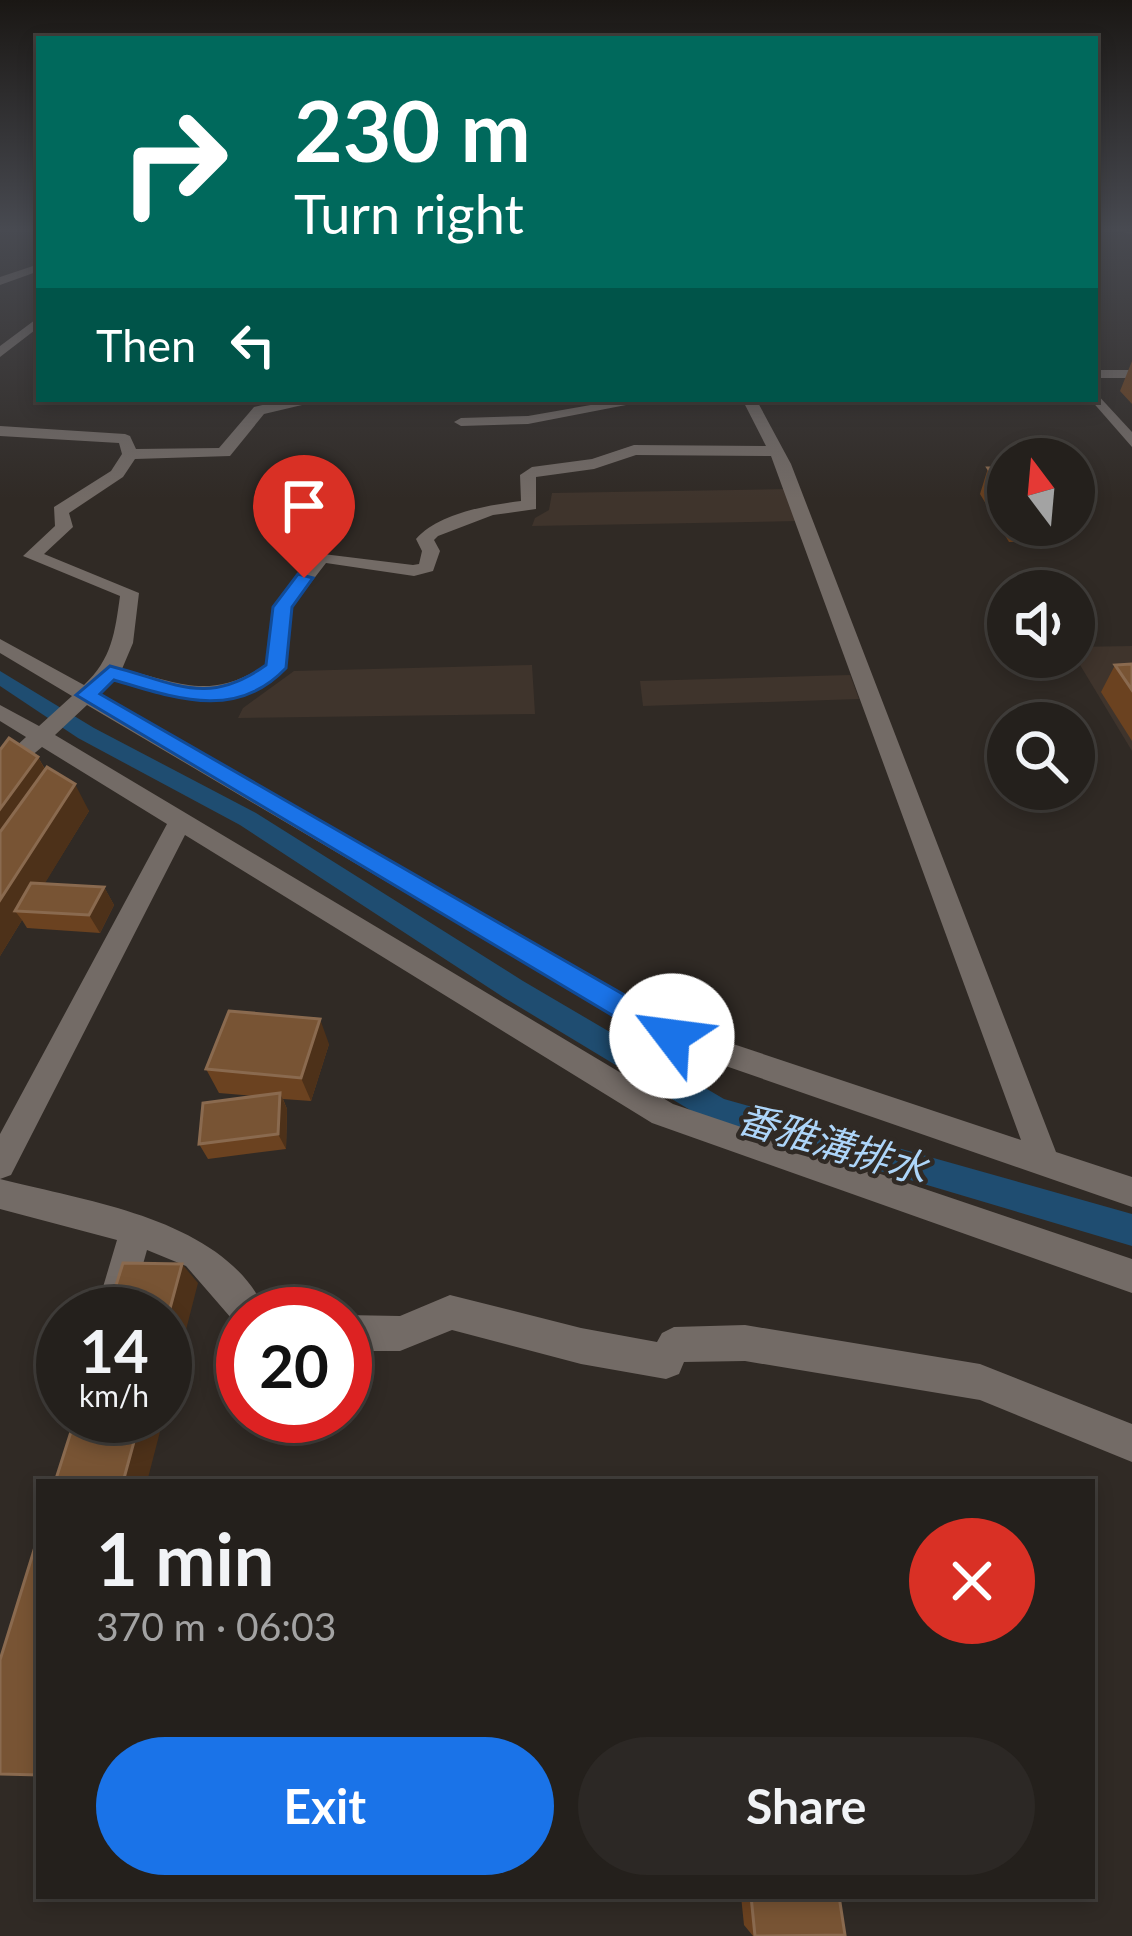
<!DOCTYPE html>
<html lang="en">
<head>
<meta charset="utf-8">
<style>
	:root { --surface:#24201c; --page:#2c2825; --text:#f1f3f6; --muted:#a3a3a3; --line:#413e3b; --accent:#1a73e8 }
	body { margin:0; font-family:Lato,"Noto Sans TC",sans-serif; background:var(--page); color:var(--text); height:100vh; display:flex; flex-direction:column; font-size:45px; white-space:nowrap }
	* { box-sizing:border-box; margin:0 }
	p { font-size:39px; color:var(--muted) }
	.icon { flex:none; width:66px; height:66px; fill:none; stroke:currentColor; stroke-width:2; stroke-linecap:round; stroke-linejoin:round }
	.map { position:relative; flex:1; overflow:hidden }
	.drawer { position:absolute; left:36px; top:1479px; width:1059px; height:420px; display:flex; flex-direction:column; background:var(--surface); border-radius:0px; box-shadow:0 6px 18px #0003,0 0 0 3px var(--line) }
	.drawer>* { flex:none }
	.top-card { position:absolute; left:36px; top:36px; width:1062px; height:366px; border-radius:0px; box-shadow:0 6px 18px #0003,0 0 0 3px var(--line); background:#00695c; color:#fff; overflow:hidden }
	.needle { width:78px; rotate:344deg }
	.buttons { position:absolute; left:987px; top:438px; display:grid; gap:24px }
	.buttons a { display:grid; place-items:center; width:108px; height:108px; border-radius:50%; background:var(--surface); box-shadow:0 6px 18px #0003,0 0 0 3px var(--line); font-size:60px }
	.speed { position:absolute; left:36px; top:1287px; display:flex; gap:24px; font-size:60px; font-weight:700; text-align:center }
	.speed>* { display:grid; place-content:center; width:156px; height:156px; border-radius:50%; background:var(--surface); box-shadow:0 6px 18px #0003,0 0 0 3px var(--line); line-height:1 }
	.speed small { font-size:30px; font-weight:400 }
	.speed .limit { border:18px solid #d22; background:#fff; color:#111 }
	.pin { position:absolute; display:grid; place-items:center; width:102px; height:102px; color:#fff; margin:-123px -51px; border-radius:50% 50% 50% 0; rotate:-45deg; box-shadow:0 0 12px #0007 }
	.pin .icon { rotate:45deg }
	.me { position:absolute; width:132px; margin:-66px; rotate:300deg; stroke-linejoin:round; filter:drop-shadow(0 0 9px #0008) }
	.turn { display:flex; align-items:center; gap:42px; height:252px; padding:0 60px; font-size:54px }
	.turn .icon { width:156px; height:156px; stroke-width:2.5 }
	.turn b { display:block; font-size:84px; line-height:102px }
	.then { display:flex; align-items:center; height:114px; padding:0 60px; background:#0003; gap:24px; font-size:45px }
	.round { display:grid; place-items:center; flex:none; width:126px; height:126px; border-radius:63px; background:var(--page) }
	.headline { display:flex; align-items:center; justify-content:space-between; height:204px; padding:0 60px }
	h1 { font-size:72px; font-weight:700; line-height:90px }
	.action { display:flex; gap:24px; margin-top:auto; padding:24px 60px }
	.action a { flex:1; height:138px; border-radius:72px; background:var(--accent); color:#fff; font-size:48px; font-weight:700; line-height:138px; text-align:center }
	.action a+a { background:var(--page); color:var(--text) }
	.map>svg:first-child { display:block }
	.built { fill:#3f342c }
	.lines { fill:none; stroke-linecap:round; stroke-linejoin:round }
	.canal { fill:#1f4d71; fill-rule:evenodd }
	.minor { fill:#736b66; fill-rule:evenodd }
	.wall { fill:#6b4220 }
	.shaded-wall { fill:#4d3119 }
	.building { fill:#785434; stroke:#8a6a4f; stroke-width:3 }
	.route { fill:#1a73e8; stroke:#114b97; stroke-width:3 }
	.labels { text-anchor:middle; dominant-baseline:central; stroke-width:9; stroke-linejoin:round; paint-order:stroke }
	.water-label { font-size:39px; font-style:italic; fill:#add5f9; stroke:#302a25 }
</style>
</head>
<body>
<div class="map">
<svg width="1132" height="1936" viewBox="0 0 1132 1936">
	<rect width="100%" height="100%" fill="#302a25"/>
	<path class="built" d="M786,489L799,521L532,526L535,518L549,510L552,493Z
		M1132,646V751L1074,655V647Z
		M532,665L535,714L238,718L243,708L294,671Z
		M850,675L859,699L643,706L640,681Z"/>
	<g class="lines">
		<path class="canal" d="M0,671L94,728L256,813L523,981L724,1099L1132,1214V1246L705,1119L503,997L240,825L78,738L0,686Z"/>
		<path class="minor" d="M1102,228H1132V234Z
			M39,264V271L0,285V277Z
			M39,317V327L0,357V346Z
			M1095,370H1132V378H1095Z
			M1095,392L1132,432V447L1090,399H1095Z
			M288,399H302V405L264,414L230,456L135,459L123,477L69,513L73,527L44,554L139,593L133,643L122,669C182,683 209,701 266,665L273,607L315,553L413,565L419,564L422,551L416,539C439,513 488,505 521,501L520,475L532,467L592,459L634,445L766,446L742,399H756L791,464L1056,1152L1132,1177V1207L662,1044L87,705L55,735L673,1104L1132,1259V1293L652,1123L185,835L11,1175L0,1179C89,1202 228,1219 267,1314H243V1328L238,1326L186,1266L147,1250L129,1314H95L117,1240L0,1209V1134L167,824L42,747L0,782V761L26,737L0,721V705L39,726L72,696L0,653V639L84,685C112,659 115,632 120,596L23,556L55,526L54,507L111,471L122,454L119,443L0,436V426L125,434L130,436L136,449L219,448L254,407ZM636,455L771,456L1021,1140L682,1027L99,694L114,679C175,693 235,719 286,668L292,607L326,563L414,576L433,571L440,551L434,540L438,536L493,515L536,509V477L594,469Z
			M625,399H657L528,424L461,426L454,422L461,418L528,416Z
			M450,1295L581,1328L657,1342L662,1333L674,1327L745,1325L980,1364L1132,1424V1462L980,1400L745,1361L684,1362L679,1374L666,1379L581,1364L452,1330L400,1351H345V1315L400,1316Z"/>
	</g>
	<path class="wall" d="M1132,361V404L1120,391Z
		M988,468H1008V525H1071L1064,540L1009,542L980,494Z
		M1132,664V741L1101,692L1115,665Z
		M0,750L38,757L45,769L89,811L44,884L104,887L114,905L100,933L27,928L22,920L0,956Z
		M329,1044L311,1101L283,1099L287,1109L286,1149L208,1159L199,1144L255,1096L219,1093L206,1069Z
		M741,1896H839L808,1936H753L744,1925Z"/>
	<path class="shaded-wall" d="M38,757L53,785L0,861V809Z
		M75,784L89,811L28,911H15L22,920L0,956V900Z
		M104,887L114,905L100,933L89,915Z
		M320,1019L329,1044L311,1101L301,1078Z
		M280,1093L287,1109L286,1149L278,1134Z
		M182,1264L198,1283L165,1412V1327Z
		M141,1416H164L147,1482H123Z"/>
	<path class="building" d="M988,468H1008V498Z
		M1132,664V690L1115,665Z
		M9,738L38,757L0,809V750Z
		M47,767L75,784L0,900V832Z
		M31,883L104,887L89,915L15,911Z
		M229,1011L320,1019L301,1078L206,1069Z
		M280,1093L278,1134L199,1144L203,1103Z
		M123,1263L182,1264L165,1327V1314H107Z
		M76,1416H141L123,1482H55Z
		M39,1534V1775L0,1774V1660Z
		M751,1896H839L845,1935L755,1936Z"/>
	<linearGradient id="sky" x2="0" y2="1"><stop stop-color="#1a1714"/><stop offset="0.46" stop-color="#484a51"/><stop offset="1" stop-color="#484a51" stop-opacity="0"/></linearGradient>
	<rect width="1132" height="499" fill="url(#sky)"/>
	<path class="route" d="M298,574L313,578L292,607L286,668C236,721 175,698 114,680L100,694L682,1028L686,1036L682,1045H662L76,695L110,666C174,682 206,708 266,665L273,607Z"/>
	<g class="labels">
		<g class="water-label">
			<text transform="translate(833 1143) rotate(16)">番雅溝排水</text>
		</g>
	</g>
</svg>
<div class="buttons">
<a><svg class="needle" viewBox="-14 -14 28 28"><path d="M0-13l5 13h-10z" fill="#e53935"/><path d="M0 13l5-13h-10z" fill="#a3a3a3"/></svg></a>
<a><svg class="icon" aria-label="sound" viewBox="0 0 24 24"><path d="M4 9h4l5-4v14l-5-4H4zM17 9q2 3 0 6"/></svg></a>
<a><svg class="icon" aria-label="search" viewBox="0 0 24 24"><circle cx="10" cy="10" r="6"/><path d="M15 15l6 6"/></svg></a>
</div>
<div class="speed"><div>14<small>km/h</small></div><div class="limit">20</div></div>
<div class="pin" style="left:304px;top:578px;background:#d93025"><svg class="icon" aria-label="arrive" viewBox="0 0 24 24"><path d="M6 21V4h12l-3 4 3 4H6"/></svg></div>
<svg class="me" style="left:672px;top:1036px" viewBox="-20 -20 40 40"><circle r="19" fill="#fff"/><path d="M0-13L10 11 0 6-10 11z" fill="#1a73e8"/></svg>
<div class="top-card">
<div class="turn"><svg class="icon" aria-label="right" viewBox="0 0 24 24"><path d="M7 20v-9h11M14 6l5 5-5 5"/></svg><div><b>230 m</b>Turn right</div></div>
<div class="then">Then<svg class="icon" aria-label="left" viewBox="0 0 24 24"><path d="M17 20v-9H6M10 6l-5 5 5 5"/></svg></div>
</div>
<section class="drawer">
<div class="headline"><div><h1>1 min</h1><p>370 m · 06:03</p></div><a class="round" style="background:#d93025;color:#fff"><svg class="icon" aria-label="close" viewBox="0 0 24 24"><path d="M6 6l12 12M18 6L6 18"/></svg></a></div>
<div class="action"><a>Exit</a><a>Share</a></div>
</section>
</div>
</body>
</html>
